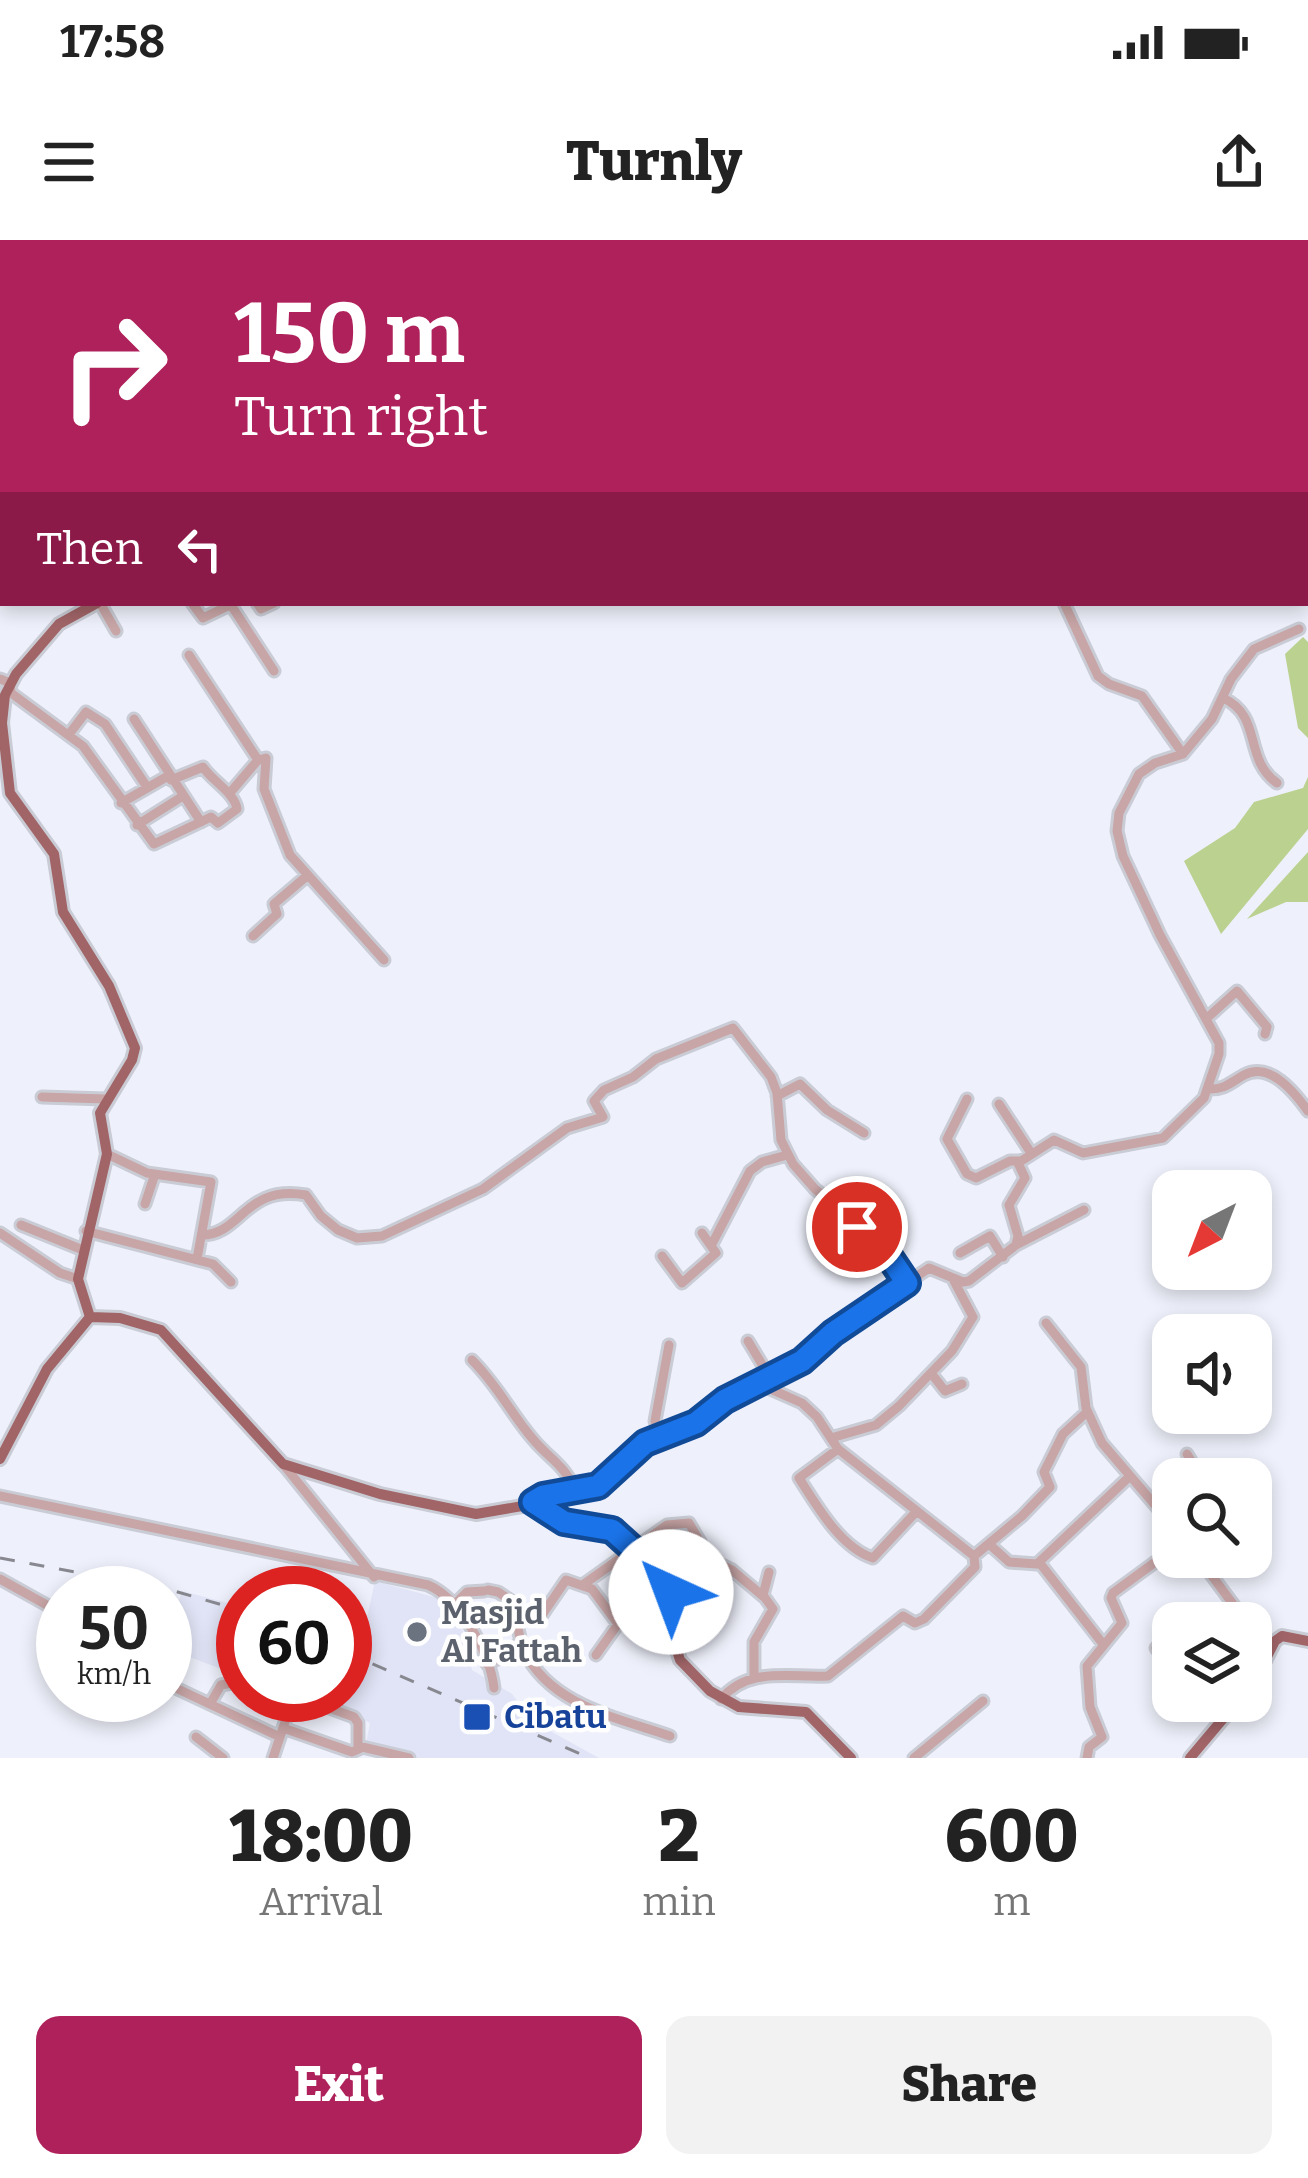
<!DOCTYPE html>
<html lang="en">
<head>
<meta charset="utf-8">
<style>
	:root { --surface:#fff; --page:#f2f2f2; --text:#222; --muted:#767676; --accent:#af215b }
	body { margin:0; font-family:Bitter,serif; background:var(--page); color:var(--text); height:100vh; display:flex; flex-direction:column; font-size:45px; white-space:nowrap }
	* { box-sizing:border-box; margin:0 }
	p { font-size:39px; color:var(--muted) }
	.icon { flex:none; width:66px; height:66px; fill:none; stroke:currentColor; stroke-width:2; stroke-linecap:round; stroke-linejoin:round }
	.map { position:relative; height:1518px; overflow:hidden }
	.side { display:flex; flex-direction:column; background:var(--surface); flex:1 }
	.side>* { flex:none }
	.top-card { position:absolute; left:0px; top:0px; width:1308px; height:366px; box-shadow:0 6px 18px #0003; background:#af215b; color:#fff; overflow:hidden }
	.needle { width:78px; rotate:222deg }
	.tools { position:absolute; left:1152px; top:930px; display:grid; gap:24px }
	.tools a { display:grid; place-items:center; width:120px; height:120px; border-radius:24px; background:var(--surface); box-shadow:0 6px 18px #0003; font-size:60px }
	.speed { position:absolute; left:36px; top:1326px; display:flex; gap:24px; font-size:60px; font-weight:700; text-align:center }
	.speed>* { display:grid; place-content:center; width:156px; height:156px; border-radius:50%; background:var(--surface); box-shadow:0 6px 18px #0003; line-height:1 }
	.speed small { font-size:30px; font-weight:400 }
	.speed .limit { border:18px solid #d22; background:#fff; color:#111 }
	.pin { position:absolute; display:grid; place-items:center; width:102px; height:102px; color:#fff; margin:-51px; border:6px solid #fff; border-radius:50%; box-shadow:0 3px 12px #0007 }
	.me { position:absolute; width:132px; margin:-66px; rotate:317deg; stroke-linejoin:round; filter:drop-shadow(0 0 9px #0008) }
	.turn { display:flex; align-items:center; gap:42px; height:252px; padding:0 36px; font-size:54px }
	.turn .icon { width:156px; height:156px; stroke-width:2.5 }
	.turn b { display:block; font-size:84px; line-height:102px }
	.then { display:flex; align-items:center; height:114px; padding:0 36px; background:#0003; gap:24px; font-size:45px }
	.eta { display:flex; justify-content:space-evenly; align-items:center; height:204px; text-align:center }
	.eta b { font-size:72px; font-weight:800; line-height:84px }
	.button { display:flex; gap:24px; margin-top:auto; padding:24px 36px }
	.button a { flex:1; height:138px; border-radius:24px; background:var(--accent); color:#fff; font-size:48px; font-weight:800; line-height:138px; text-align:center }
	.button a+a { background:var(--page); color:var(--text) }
	.status { display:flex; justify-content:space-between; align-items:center; height:84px; padding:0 60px; background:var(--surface); direction:ltr }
	.status svg { height:33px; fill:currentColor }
	header { display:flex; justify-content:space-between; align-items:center; height:156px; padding:0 36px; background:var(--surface); font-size:54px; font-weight:800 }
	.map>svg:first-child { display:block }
	.built { fill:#e1e4f6 }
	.green { fill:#bad18f }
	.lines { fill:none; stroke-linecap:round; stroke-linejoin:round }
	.minor-casing { stroke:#caccd5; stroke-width:15 }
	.major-casing { stroke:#caccd5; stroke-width:16 }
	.minor { stroke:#c8a5a6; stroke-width:9 }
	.major { stroke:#a16568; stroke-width:10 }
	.rail { stroke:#888990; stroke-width:3; stroke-dasharray:15 15; stroke-linecap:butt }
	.route-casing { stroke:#114b97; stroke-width:30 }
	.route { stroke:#1a73e8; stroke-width:21 }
	.worship-dot { fill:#6b7280; stroke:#fefefe; stroke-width:4.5 }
	.transit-dot { fill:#1a4fb4; stroke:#fefefe; stroke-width:4.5 }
	.labels { text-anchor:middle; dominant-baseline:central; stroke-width:9; stroke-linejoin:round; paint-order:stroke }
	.worship-label { font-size:33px; font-weight:bold; fill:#5b616d; stroke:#fefefe; text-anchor:start }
	.transit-label { font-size:33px; font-weight:bold; fill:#164399; stroke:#fefefe; text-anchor:start }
</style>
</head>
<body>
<div class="status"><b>17:58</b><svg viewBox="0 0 49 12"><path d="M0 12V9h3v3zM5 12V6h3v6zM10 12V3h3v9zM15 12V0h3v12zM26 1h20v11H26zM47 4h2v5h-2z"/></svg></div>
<header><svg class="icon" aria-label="menu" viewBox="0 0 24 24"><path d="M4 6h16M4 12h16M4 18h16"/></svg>Turnly<svg class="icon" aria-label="share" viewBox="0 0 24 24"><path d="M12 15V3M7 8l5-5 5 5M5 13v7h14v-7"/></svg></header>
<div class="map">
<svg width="1308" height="1518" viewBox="0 0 1308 1518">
	<rect width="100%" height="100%" fill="#eef0fb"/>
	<path class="built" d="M375,1341L445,1360L465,1395L472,1430L512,1454L534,1482L599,1518H418L366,1503L370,1483L307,1455H345V1399L361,1405Z
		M182,1351L243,1367V1437L165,1408Z"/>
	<path class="green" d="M1303,397L1308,402V498L1298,488L1285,414Z
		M1308,537V589L1221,694L1184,621L1235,588L1254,562L1303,548Z
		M1308,612V662H1286L1247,679Z"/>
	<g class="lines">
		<defs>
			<path id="minor" d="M286,0L287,3
				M738,0L741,3
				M636,3L640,0
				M1269,3L1273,0
				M100,363L116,391
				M192,363L203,378L234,363
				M257,363L261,369L274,363
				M231,365L274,431
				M189,415L258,520L229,554
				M0,439L10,443L11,453L83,506L154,604L211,577L218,583L237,569C235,553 212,541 203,527L171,540
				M1223,458C1263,476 1243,519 1277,543
				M134,479L201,582
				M70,493L86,472L105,484L147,547
				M1183,514L1212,479L1231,439L1254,409L1299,389
				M258,520L266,518L264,549L290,615L384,720
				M121,563L168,536
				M137,585L183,556
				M253,696L277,674L274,664L308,635
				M1207,778L1237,751L1267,787L1265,794
				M1208,849C1225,850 1231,842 1244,835C1270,821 1295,853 1308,871
				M777,856L800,844L827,870L864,893
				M42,857L105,859
				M967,859L947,899L967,934L976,938L1010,921H1019
				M999,864L1031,913
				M107,914L147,933L211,942L197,1019
				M145,964L155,934
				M21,985L83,1010
				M86,991L213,1024L231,1042
				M0,993L60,1033L78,1039
				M202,995C241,995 245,944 306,955L321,976L338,990L357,998L382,996L483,949L567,888L603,877L594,861L604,850L633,837L656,819L733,788L771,837L777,853L781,900L793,924L815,949L880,1003L907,1043
				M712,1004L750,931L762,922L787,915
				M1016,1005L1084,970
				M960,1013L990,996L1003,1017
				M662,1016L682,1043L716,1013L702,993
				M1046,1083L1081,1127L1086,1168L1102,1203L1173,1286
				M748,1101L769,1136
				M472,1120C498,1146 510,1172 532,1198C549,1219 561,1221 576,1250
				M931,1133L945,1151L962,1144
				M757,1143L802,1163L817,1177L838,1209L974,1316
				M660,1198L655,1181L669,1105
				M831,1198L876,1185L899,1166L952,1111L973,1077L954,1041
				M838,1209L799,1238C817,1266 841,1308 873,1318L915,1273
				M1187,1214L1202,1239
				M283,1224L374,1337
				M0,1256L428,1345C461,1359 490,1414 494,1448
				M533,1261L553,1253L598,1246L645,1203L696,1183L725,1160L802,1121L833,1093L929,1028L963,1042L969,1041L1016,1005L1018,996L1009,965L1025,938L1018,923L1054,900L1083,913L1163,898L1204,858L1219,814V803L1160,695L1123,616L1117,591L1119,573L1139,534L1155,523L1183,514L1142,456L1109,444L1098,436L1064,363
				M989,1304L1009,1322L1037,1324L1129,1237
				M1198,1317L1247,1383
				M1039,1322L1103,1404
				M0,1339L63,1374
				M584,1344L667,1285L689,1283L710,1319L732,1330L764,1357
				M488,1350L498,1352L513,1362C518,1378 517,1395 524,1410C549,1465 618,1478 670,1496
				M456,1363L467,1352L484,1351
				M542,1375L566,1340L592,1349L618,1384L596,1415
				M618,1384L642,1370L666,1373
				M1251,1387L1269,1407
				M1156,1408L1173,1431
				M487,1424L510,1413L521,1401
				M754,1438V1402L773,1369L763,1355L769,1332
				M165,1443L280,1497
				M294,1455L354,1477L358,1483V1506L409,1518
				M721,1459C749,1426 789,1438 828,1436L903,1376L915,1383L924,1379L975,1327L974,1316L1022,1276L1050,1247L1044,1232L1063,1194L1087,1172
				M1199,1461L1219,1480
				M210,1464L221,1445L243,1441
				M283,1488L352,1512L361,1508
				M196,1497L223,1518
				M273,1518L294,1455
				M914,1518L983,1461
				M1087,1518L1089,1507L1102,1497L1090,1467L1087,1426L1122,1383L1111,1358L1113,1353L1173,1309"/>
			<path id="major" d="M249,3V0
				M90,1077L120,1078L161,1090L283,1224L380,1254L476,1274L540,1263L564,1282L612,1290L664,1337L672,1357L666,1373L668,1383L680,1420L710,1451L739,1467L806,1472L851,1518
				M90,1077L78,1039L107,914L100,873L132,820L135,808L109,746L63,672L54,614L10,553L2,483L5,455L16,434L59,384L97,363
				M0,1219L47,1129L90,1077
				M1251,1448L1275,1401L1282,1396L1308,1401
				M1190,1518L1238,1461"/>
		</defs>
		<use href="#minor" class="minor-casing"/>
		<use href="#major" class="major-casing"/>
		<use href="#minor" class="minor"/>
		<use href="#major" class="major"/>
		<path class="rail" d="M16,0L17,3
			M0,320L3,314
			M0,1318L171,1350L243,1371
			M345,1412L590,1518"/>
	</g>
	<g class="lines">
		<defs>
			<path id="route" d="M671,1352L664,1337L612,1290L564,1282L533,1262L543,1256L598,1246L645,1203L696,1183L725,1160L802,1121L833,1093L907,1043L880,1003L857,987"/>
		</defs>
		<use href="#route" class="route-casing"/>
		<use href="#route" class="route"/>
	</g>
	<circle class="worship-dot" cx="417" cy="1392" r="12"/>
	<rect class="transit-dot" x="462" y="1462" width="30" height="30" rx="6"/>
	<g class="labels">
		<g class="worship-label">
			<text x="441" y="1373">Masjid<tspan x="441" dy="38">Al Fattah</tspan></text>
		</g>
		<g class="transit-label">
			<text x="504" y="1477">Cibatu</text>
		</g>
	</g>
</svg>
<div class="tools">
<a><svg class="needle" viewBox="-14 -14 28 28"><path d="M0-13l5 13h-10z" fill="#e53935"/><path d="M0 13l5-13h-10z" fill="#767676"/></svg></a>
<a><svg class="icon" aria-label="sound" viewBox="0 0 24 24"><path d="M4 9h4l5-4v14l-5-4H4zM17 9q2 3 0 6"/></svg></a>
<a><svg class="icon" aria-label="search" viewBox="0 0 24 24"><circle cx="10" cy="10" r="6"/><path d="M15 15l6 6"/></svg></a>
<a><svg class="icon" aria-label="layers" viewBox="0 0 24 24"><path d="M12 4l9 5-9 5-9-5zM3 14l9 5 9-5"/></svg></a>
</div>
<div class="speed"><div>50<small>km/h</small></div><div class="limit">60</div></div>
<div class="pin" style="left:857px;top:987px;background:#d93025"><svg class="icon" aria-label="arrive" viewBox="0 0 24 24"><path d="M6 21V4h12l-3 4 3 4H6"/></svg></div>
<svg class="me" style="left:671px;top:1352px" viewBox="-20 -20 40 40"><circle r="19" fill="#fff"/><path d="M0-13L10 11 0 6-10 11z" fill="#1a73e8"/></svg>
<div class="top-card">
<div class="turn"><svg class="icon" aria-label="right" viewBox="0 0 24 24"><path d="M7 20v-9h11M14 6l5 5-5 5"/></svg><div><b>150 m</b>Turn right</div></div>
<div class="then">Then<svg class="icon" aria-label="left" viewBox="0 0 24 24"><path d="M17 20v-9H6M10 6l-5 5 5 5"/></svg></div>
</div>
</div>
<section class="side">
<div class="eta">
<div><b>18:00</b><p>Arrival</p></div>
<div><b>2</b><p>min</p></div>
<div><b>600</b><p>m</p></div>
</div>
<div class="button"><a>Exit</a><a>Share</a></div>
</section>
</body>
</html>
